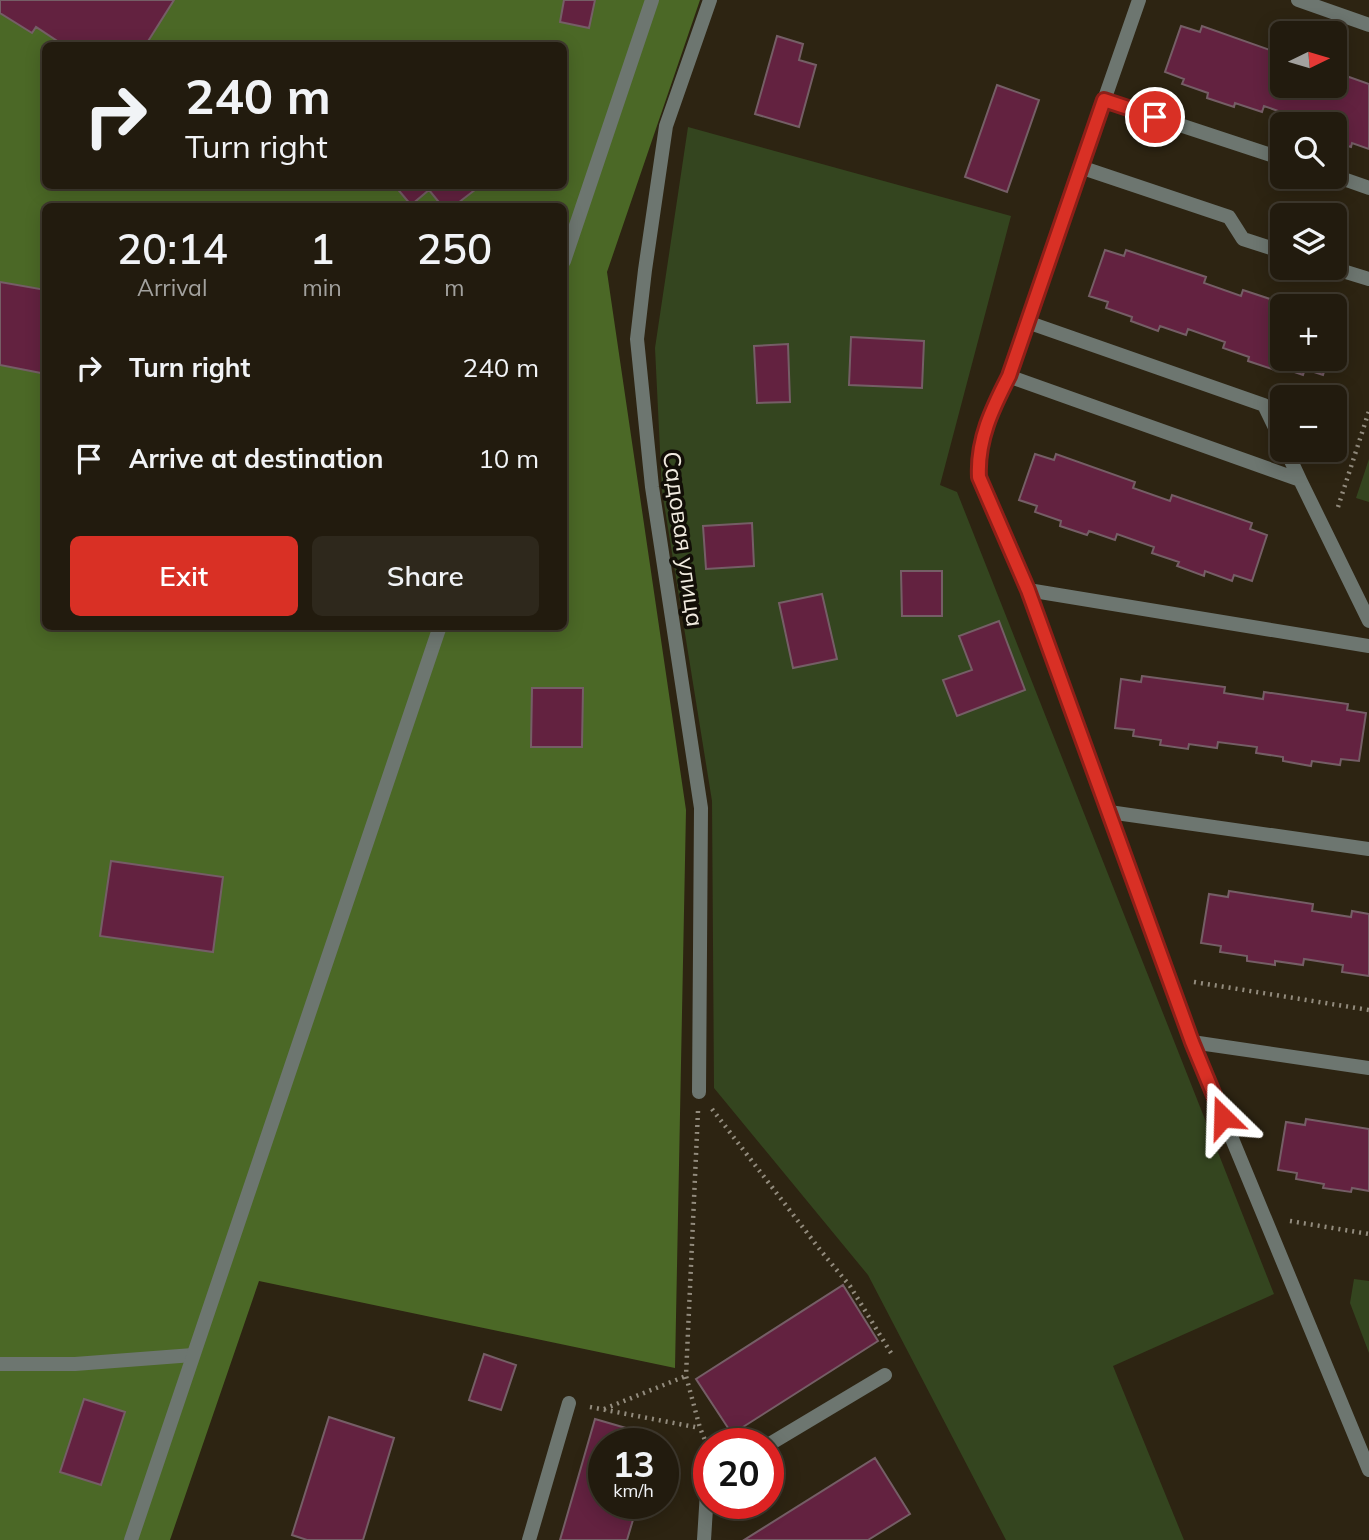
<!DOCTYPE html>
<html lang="en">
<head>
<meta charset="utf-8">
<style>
	:root { --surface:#221b0e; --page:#2e281c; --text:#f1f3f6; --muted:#a2a19e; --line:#3f392e; --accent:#d93025 }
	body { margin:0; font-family:Mulish,sans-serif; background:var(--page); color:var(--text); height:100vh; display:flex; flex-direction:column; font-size:26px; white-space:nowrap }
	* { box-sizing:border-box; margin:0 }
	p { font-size:23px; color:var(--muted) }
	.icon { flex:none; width:38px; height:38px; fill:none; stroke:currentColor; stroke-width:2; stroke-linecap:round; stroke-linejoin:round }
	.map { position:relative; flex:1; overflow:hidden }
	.details { position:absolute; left:42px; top:203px; width:525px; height:427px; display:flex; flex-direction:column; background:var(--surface); border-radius:10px; box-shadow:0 4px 18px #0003,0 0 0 2px var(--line) }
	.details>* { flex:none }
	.banner { position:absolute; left:42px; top:42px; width:525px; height:147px; border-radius:10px; box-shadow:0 4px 18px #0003,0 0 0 2px var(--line); background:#221b0e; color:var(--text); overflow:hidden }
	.needle { width:46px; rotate:85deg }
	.buttons { position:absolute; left:1270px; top:21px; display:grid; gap:14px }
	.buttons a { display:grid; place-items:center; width:77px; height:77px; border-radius:10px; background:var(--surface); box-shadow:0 4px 18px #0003,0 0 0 2px var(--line); font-size:35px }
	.speed { position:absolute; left:588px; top:1428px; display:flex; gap:14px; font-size:35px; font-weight:700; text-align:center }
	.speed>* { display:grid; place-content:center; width:91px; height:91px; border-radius:50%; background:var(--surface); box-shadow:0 4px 18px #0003,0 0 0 2px var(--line); line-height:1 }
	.speed small { font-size:18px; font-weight:400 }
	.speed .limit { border:10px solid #d22; background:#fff; color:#111 }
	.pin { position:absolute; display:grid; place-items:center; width:60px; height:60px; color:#fff; margin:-30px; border:4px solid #fff; border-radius:50%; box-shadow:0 2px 7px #0007 }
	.me { position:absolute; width:77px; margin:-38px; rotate:338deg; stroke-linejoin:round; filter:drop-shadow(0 0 5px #0008) }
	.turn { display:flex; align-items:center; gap:24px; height:147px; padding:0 28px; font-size:32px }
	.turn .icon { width:91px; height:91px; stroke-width:2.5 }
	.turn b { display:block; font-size:49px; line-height:60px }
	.eta { display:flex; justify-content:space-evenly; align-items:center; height:119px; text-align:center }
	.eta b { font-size:42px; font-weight:600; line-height:49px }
	.cta { display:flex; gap:14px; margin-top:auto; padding:14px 28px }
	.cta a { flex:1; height:80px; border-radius:10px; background:var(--accent); color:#fff; font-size:28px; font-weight:600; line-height:80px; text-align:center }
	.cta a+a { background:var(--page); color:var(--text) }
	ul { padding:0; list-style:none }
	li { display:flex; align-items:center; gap:21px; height:91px; padding:0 28px }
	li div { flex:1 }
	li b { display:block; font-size:26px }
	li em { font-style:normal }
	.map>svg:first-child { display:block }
	.green { fill:#34451f }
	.forest { fill:#4b6826; fill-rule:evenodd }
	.building { fill:#632240; stroke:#755e66; stroke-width:2 }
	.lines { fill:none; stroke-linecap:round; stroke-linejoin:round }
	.path { stroke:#928b7d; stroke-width:4.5; stroke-dasharray:2 5; stroke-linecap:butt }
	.service { stroke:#6d7670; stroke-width:14 }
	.minor { stroke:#6d7670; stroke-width:14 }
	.route-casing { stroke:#8d1f18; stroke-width:18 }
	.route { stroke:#d93025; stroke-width:12 }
	.labels { text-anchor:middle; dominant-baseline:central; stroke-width:7; stroke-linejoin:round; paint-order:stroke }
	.street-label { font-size:24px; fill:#f0eadf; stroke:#120e07 }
</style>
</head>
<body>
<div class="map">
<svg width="1369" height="1540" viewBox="0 0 1369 1540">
	<rect width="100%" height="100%" fill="#2d2412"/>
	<path class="green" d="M688,127L1011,216L940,485L957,492L1274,1294L1113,1366L1184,1540H1006L868,1275L714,1088L712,801L662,491L655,348Z
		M1369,459V502L1356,498Z
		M1354,1279L1369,1281V1353L1350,1303Z"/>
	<path class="forest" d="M0,0H700L607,272L686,810L675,1368L259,1281L170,1540H0ZM46,46H564V186H46ZM46,206H564V626H46Z"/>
	<path class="building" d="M0,0H174L145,46H65L36,27L32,33L0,13Z
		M564,0H595L589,28L560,22Z
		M1181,26L1200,32L1202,26L1281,54L1279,60L1283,61V86H1335V72L1369,84V149L1352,143L1351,147L1335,142V124H1299L1301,119L1264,106L1262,112L1235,103L1234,107L1207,98L1208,93L1182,84L1184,79L1165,72Z
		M777,36L803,44L799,60L816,65L799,127L755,114Z
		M997,85L1039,100L1007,192L965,177Z
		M395,186H480L454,206H442L429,190L411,205Z
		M1105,250L1124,256L1126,250L1206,277L1204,283L1241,296L1243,290L1291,306H1283V359H1328L1323,375L1305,369L1303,375L1277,366L1275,370L1248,361L1249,357L1223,348L1225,342L1188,329L1186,335L1160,326L1158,331L1131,321L1132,317L1106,308L1108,302L1089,296Z
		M0,282L46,290V374L0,365Z
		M851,337L924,341L922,388L849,385Z
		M788,344L790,402L757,403L754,346Z
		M1035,454L1054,460L1056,454L1135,482L1133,488L1170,501L1172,495L1252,523L1250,529L1267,535L1252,581L1234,575L1232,581L1205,571L1204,576L1177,566L1179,562L1152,553L1154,547L1117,534L1115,540L1089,531L1087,535L1060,526L1061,521L1035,512L1037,506L1019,500Z
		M752,523L754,566L706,569L703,526Z
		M901,571H942V616H902Z
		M822,594L837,659L793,668L779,603Z
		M999,621L1025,690L957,716L943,680L972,670L959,636Z
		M1142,676L1225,687L1224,693L1263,699L1264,692L1348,704L1347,710L1366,713L1359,761L1341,759L1340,765L1312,761L1311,766L1283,761V757L1256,753L1257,747L1218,742L1217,748L1189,744L1188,749L1160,745L1161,740L1133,736L1134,730L1115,728L1121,679L1141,682Z
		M532,688H583L582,747H531Z
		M111,861L223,877L213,952L100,936Z
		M1229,891L1313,904L1312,911L1351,917L1352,911L1369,914V976L1342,972L1343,965L1304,959L1303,965L1275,961V965L1247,961V956L1220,952L1221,946L1201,943L1209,894L1228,897Z
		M1306,1119L1369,1129V1191L1352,1188L1351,1192L1323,1188L1324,1184L1296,1179L1297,1173L1278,1170L1286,1122L1305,1125Z
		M843,1285L878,1341L732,1434L696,1379Z
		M484,1354L516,1365L501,1410L469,1400Z
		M84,1399L125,1412L101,1485L60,1472Z
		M329,1417L394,1438L363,1540H307L292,1535Z
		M595,1419L657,1437L655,1444H604V1503H638L627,1540H560Z
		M875,1458L910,1514L868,1540H744Z"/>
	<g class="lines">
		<path class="path" d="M1338,507L1369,411
			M1194,982L1369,1010
			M712,1109L821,1251L850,1286L891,1353
			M698,1111L686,1376L700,1428L709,1450
			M1290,1221L1369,1234
			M590,1407L700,1428
			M604,1409L686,1376"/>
		<path class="service" d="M1139,0L1008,376L1300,480L1369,621
			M1298,0L1369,25
			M1104,100L1283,159
			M1080,167L1229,217L1243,239L1283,252
			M1335,176L1369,188
			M1333,268L1369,279
			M1027,322L1264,405L1283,444
			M1008,376C992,408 976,440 979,477L1028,590L1192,1042L1369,1470
			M1286,450L1300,480
			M1028,590L1369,646
			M1109,812L1369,849
			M1192,1042L1369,1068
			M0,1364H75L193,1355
			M768,1445L885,1375
			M529,1540L569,1403
			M704,1540L707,1492L709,1490"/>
		<path class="minor" d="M564,261L652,0
			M699,1092L701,808L652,487L637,339L645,270L666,126L710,0
			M131,1540L440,626"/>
	</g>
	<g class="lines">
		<defs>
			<path id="route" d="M1155,117L1104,100L1009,376C992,409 977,440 979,477L1028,590L1192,1042L1223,1117"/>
		</defs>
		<use href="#route" class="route-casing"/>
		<use href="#route" class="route"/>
	</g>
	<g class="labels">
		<g class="street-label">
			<text transform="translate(684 539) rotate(82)">Садовая улица</text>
		</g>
	</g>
</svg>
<div class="buttons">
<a><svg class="needle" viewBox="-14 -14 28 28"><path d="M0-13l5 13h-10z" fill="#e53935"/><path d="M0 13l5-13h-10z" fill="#a2a19e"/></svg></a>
<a><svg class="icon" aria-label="search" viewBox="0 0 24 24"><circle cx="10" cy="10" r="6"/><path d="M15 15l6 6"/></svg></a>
<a><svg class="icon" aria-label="layers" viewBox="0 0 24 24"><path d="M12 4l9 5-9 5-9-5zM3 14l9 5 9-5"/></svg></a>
<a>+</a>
<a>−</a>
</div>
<div class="speed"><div>13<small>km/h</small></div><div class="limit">20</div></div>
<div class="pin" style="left:1155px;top:117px;background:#d93025"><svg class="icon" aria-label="arrive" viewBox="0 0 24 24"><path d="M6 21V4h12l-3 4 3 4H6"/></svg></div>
<svg class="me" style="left:1223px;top:1117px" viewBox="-20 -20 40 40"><path d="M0-17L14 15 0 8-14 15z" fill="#d93025" stroke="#fff" stroke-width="4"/></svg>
<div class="banner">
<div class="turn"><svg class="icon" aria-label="right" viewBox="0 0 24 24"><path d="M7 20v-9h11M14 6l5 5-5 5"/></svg><div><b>240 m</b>Turn right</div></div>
</div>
<section class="details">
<div class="eta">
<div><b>20:14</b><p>Arrival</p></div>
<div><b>1</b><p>min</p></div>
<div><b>250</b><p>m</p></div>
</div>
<ul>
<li><svg class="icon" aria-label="right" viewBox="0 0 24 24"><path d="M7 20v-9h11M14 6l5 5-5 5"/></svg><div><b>Turn right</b></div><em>240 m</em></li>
<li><svg class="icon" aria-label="arrive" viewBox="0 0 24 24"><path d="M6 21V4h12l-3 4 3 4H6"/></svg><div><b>Arrive at destination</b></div><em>10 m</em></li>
</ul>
<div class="cta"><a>Exit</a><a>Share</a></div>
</section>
</div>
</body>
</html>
